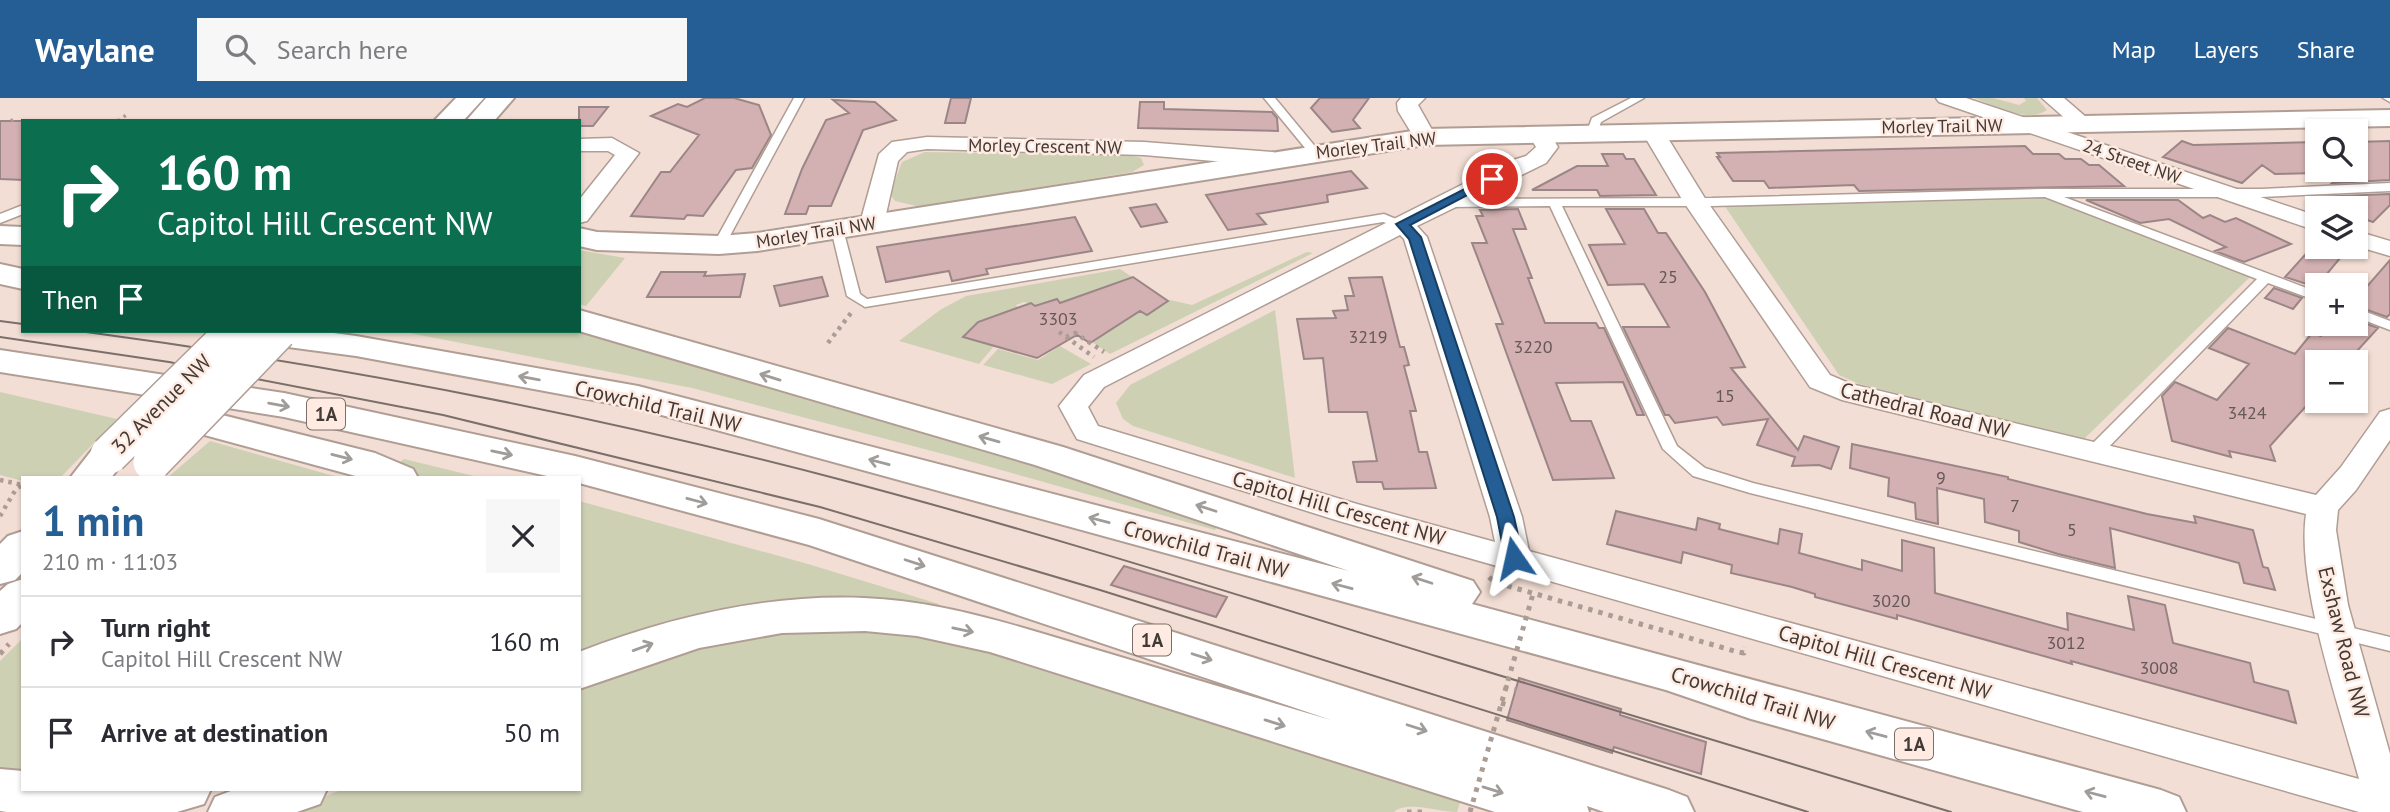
<!DOCTYPE html>
<html lang="en">
<head>
<meta charset="utf-8">
<style>
	:root { --surface:#fff; --page:#f7f7f7; --text:#2b2b33; --muted:#7c7c81; --line:#e1e1e2; --accent:#245e95 }
	body { margin:0; font-family:"PT Sans",sans-serif; background:var(--page); color:var(--text); height:100vh; display:flex; flex-direction:column; font-size:26px; white-space:nowrap }
	* { box-sizing:border-box; margin:0 }
	p { font-size:23px; color:var(--muted) }
	.icon { flex:none; width:38px; height:38px; fill:none; stroke:currentColor; stroke-width:2; stroke-linecap:round; stroke-linejoin:round }
	.map { position:relative; flex:1; overflow:hidden }
	.details { position:absolute; left:21px; top:378px; width:560px; height:315px; display:flex; flex-direction:column; background:var(--surface); border-radius:0px; box-shadow:0 2px 5px #0004 }
	.details>* { flex:none }
	.top-card { position:absolute; left:21px; top:21px; width:560px; height:214px; border-radius:0px; box-shadow:0 2px 5px #0004; background:#0b6e4f; color:#fff; overflow:hidden }
	.fabs { position:absolute; left:2305px; top:21px; display:grid; gap:14px }
	.fabs a { display:grid; place-items:center; width:63px; height:63px; border-radius:0px; background:var(--surface); box-shadow:0 2px 5px #0004; font-size:35px }
	.pin { position:absolute; display:grid; place-items:center; width:60px; height:60px; color:#fff; margin:-30px; border:4px solid #fff; border-radius:50%; box-shadow:0 2px 7px #0007 }
	.me { position:absolute; width:77px; margin:-38px; rotate:349deg; stroke-linejoin:round; filter:drop-shadow(0 0 5px #0008) }
	.turn { display:flex; align-items:center; gap:24px; height:147px; padding:0 21px; font-size:32px }
	.turn .icon { width:91px; height:91px; stroke-width:2.5 }
	.turn b { display:block; font-size:49px; line-height:60px }
	.then { display:flex; align-items:center; height:66px; padding:0 21px; background:#0003; gap:14px; font-size:26px }
	.round { display:grid; place-items:center; flex:none; width:74px; height:74px; border-radius:0px; background:var(--page) }
	.headline { display:flex; align-items:center; justify-content:space-between; height:119px; padding:0 21px }
	h1 { font-size:42px; font-weight:700; line-height:52px; color:var(--accent) }
	ul { padding:0; list-style:none }
	li { display:flex; align-items:center; gap:21px; height:91px; padding:0 21px; border-top:2px solid var(--line) }
	li div { flex:1 }
	li b { display:block; font-size:26px }
	li em { font-style:normal }
	header { display:flex; align-items:center; gap:42px; box-sizing:border-box; height:98px; padding:0 35px; background:var(--accent); color:#fff }
	header strong { font-size:33px }
	nav { display:flex; gap:38px; margin-inline-start:auto; font-size:24px }
	.search { width:490px; height:63px; background:var(--page); display:flex; align-items:center; gap:18px; box-sizing:border-box; padding:0 24px; border-radius:0px; color:var(--muted); font-size:26px }
	.map>svg:first-child { display:block }
	.green { fill:#ced0b4 }
	.building { fill:#d3b0b1; stroke:#9b8687; stroke-width:2 }
	.lines { fill:none; stroke-linecap:round; stroke-linejoin:round }
	.lane-casing { stroke:#b09d94; stroke-width:3 }
	.street-casing { stroke:#b09d94; stroke-width:3 }
	.secondary-casing { stroke:#b09d94; stroke-width:4 }
	.highway-casing { stroke:#b09d94; stroke-width:4 }
	.path-far2 { stroke:#ab9c94; stroke-width:3.5; stroke-dasharray:2.5 4.5; stroke-linecap:butt }
	.path-far1 { stroke:#ab9c94; stroke-width:4.5; stroke-dasharray:3.5 5; stroke-linecap:butt }
	.path { stroke:#ab9c94; stroke-width:5; stroke-dasharray:4.5 6; stroke-linecap:butt }
	.lane { fill:#fff; fill-rule:evenodd }
	.street { fill:#fff; fill-rule:evenodd }
	.secondary { fill:#fff; fill-rule:evenodd }
	.highway { fill:#fff; fill-rule:evenodd }
	.tram { stroke:#7b6f69; stroke-width:2 }
	.secondary-bridge-casing { stroke:#b09d94; stroke-width:40; stroke-linecap:butt }
	.path-bridge { stroke:#ab9c94; stroke-width:5; stroke-dasharray:4.5 6; stroke-linecap:butt }
	.secondary-bridge { stroke:#fff; stroke-width:37 }
	.oneway { stroke:#a09c9a }
	.route { fill:#245e95; stroke:#173d61; stroke-width:2 }
	.labels { text-anchor:middle; dominant-baseline:central; stroke-width:5; stroke-linejoin:round; paint-order:stroke }
	.far-street-label { font-size:18px; fill:#413a36; stroke:#ffebe1 }
	.number-label { font-size:18px; fill:#665855 }
	.shield { fill:#ffebe1; stroke:#7a6f69; stroke-width:2 }
	.shield-label { font-size:19px; font-weight:bold; fill:#413a36 }
	.street-label { font-size:21px; fill:#413a36; stroke:#ffebe1 }
</style>
</head>
<body>
<header>
<strong>Waylane</strong>
<div class="search"><svg class="icon" aria-label="search" viewBox="0 0 24 24"><circle cx="10" cy="10" r="6"/><path d="M15 15l6 6"/></svg>Search here</div>
<nav><a>Map</a><a>Layers</a><a>Share</a></nav>
</header>
<div class="map">
<svg width="2390" height="714" viewBox="0 0 2390 714">
	<rect width="100%" height="100%" fill="#f2ded4"/>
	<path class="green" d="M1974,0H1993L2019,7L2026,3L2024,0H2037L2047,12C2028,26 1993,7 1974,0Z
		M925,54L1129,57L1141,60L1144,67L1132,74L921,109L895,103L890,96L902,64Z
		M2048,100L2251,178L2084,341L1859,286L1839,277L1724,107Z
		M579,152L625,160L586,208L579,206Z
		M1307,154L1313,155L1110,256L1092,244L1140,213L1147,217L1170,202L1192,207Z
		M1120,171L1132,179L1060,205L1057,201L1035,208L1024,204L1016,207L1018,210L978,224L963,239L994,248L979,266L899,243L940,212L966,198Z
		M1275,212L1295,380L1133,328L1123,321L1116,305L1130,287Z
		M399,233H579L1223,421L1215,432L951,358L692,290Z
		M1060,248L1091,266L1052,286L983,267L998,251L1038,262Z
		M0,294L117,321L60,380H23V383L0,377Z
		M210,343L341,380H167Z
		M404,361L482,380H417L393,369Z
		M579,403L808,466L939,506L930,517L579,558Z
		M832,531L908,535L952,543L1462,698L1457,714C1440,714 1405,702 1394,714H288L343,691H579V586L645,561L756,534Z
		M23,540V676L0,671V563Z"/>
	<path class="building" d="M705,0H734L759,7L771,37L752,70L736,72L703,118L687,117L684,121L631,118L661,74H670L699,37L651,18L678,6L687,9Z
		M951,0H971L965,25H945Z
		M1320,0H1369L1353,22L1360,30L1332,34L1311,10Z
		M833,2L875,4L896,22L863,32L831,108H809L806,116H785L802,71L826,22L849,15Z
		M1140,4H1164V11L1272,14L1277,20L1278,33L1138,30Z
		M579,9H608L593,28H579Z
		M0,23H23V82L0,81Z
		M2182,43L2193,47L2317,44V75L2275,76L2262,67L2242,85L2163,59Z
		M2390,43V82L2332,85L2347,72H2356V44Z
		M2025,48L2033,56H2059L2065,61H2081L2089,67H2099L2124,88L1859,93L1854,87L1769,90L1764,83H1733L1717,59H1720L1717,55Z
		M1602,56H1623L1626,61H1634L1656,97L1600,98L1597,92H1532L1577,68H1608Z
		M1351,73L1367,90L1327,97L1328,104L1257,116L1266,126L1228,132L1206,97Z
		M2390,96V107L2373,124L2356,118V110H2331L2311,103L2316,99Z
		M2086,102H2178L2203,120L2210,117L2225,124L2236,120L2291,146L2244,164L2215,153L2226,149L2169,121L2140,125Z
		M1156,106L1167,124L1141,129L1130,110Z
		M1518,111L1526,131H1513L1532,180H1528L1545,225H1596L1599,230H1604L1644,317H1637L1623,284L1556,285L1571,323H1591L1614,380L1553,382L1506,254L1496,226H1503L1472,145H1487L1476,118H1483L1480,112Z
		M1606,111H1644L1658,135H1666L1705,194L1745,269L1731,270L1798,352L1804,338L1839,349L1831,371L1819,367L1792,368L1795,359L1757,347L1768,321L1723,327L1717,319L1675,325L1669,317H1665L1623,229H1669L1644,186L1608,187L1589,147L1625,146Z
		M1075,119L1092,153L986,171L988,176L952,183L949,173L886,184L877,149Z
		M2313,148L2341,159L2316,189L2285,179Z
		M2390,162V216L2387,219L2356,208V201Z
		M661,174H706L704,178L745,176L740,199H647Z
		M822,179L828,198L780,208L774,188Z
		M1133,179L1168,203L1147,217L1140,213L1090,245L1077,237L1037,260L963,239L978,224L1031,205L1035,208L1057,201L1060,205Z
		M1382,179L1400,249H1404L1409,267L1404,268L1416,313H1410L1419,354H1427L1436,390L1384,391L1382,384H1357L1353,364L1377,363L1367,314H1329L1323,260L1304,261L1297,221L1336,220L1333,213L1348,212L1345,198H1354L1349,180Z
		M2274,190L2302,200L2293,211L2265,200Z
		M2356,222L2378,230L2347,264H2317V296L2270,348L2275,363L2229,353L2231,359L2172,343L2162,298L2175,284L2217,302L2249,266L2209,250L2228,230L2295,256L2312,235L2321,238L2332,226H2356Z
		M1852,346L2008,379V381L2147,416L2196,425L2194,418L2253,432L2263,469L2268,470L2275,492L2244,485L2239,465L2110,430L2115,470L2058,456L2019,444V433L1985,424L1984,401L1937,390L1938,426L1916,421L1915,405L1888,398L1889,380L1850,370Z
		M1616,413L1696,432L1698,420L1720,426L1719,431L1778,446L1780,431L1802,436L1799,455L1862,472V462L1902,473V442L1934,450L1935,495L2068,532L2067,515L2134,532L2128,498L2165,507L2173,545L2250,565L2254,584L2288,593L2296,625L2071,563L2072,566L1897,517V521L1815,499V496L1792,489L1731,475L1732,467L1683,454L1681,465L1607,446Z
		M1124,468L1227,499L1216,519L1111,487Z
		M1519,580L1621,611L1620,617L1706,644L1701,676L1614,649L1612,655L1507,622Z"/>
	<g class="lines">
		<defs>
			<path id="lane" d="M794,0H804L725,147L719,151L714,150L713,147Z
				M1264,0H1275L1318,52V56H1310Z
				M1631,0H1644L1601,24L1596,38H1588L1586,36L1592,20Z
				M2383,0H2390V4Z
				M2390,85V93L2261,99H2064L2317,194V203L2268,185L2100,358L2094,359L2086,354L2088,350L2257,181L2045,99L1712,108H1562L1677,348L1705,370L1753,385L2390,539V553L1750,395L1693,378L1663,351L1550,108L1445,109L1439,105L1445,101L1712,100L2042,91H2261Z
				M23,107V116L0,125V116Z
				M1384,116L1408,126L1402,130L1383,124L865,209L847,198L831,131L837,127L843,131L860,196L867,201Z
				M2356,210L2390,223V232L2356,219Z"/>
			<path id="street" d="M1401,0H1425L1418,7L1436,39L1433,44H1417L1398,13L1397,5Z
				M1936,0H1966L2317,118V133L1939,4Z
				M2042,0H2064L2094,26L2083,32L2076,30Z
				M1653,28L1661,29L1706,102L1830,277L1851,286L2316,397L2341,369L2380,314L2390,311V342L2356,392L2338,412L2336,432L2348,507L2390,656V714H2359L1339,423L1077,341L1059,308L1084,277L1507,64L1526,58L1536,49L1528,36L1531,31H1547L1558,49L1546,65L1417,128L1427,139L1522,419L1529,453L2359,681C2340,610 2296,486 2306,416L1842,302L1810,289L1683,103L1642,34ZM1400,137L1404,141L1490,419L1495,444L1357,406L1098,328L1088,309L1104,289Z
				M927,39L1144,44L1273,54L1284,61L1273,68L1144,57L927,51L907,54L898,63L884,125L880,130H864L860,125L879,56L892,44Z
				M612,40L639,55L587,123L579,125V102L615,57L608,53H579V41Z
				M2356,133L2390,143V158L2356,148Z"/>
			<path id="secondary" d="M456,0H484L463,23H434Z
				M486,0H514L494,23H466Z
				M2390,12V28L1425,47L757,153L719,156L597,152L579,148V130L597,134L719,138L757,135L1425,31Z
				M0,128L23,129V147L0,146Z
				M109,344L123,348L128,357L111,380H70L95,348Z
				M23,433V474L15,482L0,486V446L8,438Z
				M23,481V524L16,531L0,536V493L8,486Z"/>
			<path id="highway" d="M0,166L23,171V191L0,186Z
				M579,212L1063,349L1473,483L1480,494L1472,506L2161,692L2179,699L2186,714H2083L1751,621L1666,592L636,310L356,258L243,243L231,240L226,233H319L356,238L638,288L1349,473L1035,367L579,233Z
				M0,252L284,295L575,358L819,421L1669,692L1687,699L1694,714H1604L1587,708L1589,714H1495L990,554L917,538L865,533L782,535L699,550L579,591V554C670,519 766,496 864,500C941,503 1014,527 1087,549C1168,573 1249,598 1331,622L809,447L579,385V380H556L284,319L0,274Z
				M162,302L375,355L413,371L418,380H363L149,322L143,314L149,306Z
				M0,671L23,673V691H211L204,706L177,714H7L0,713Z
				M236,691H327L320,706L297,714H208L215,699Z"/>
		</defs>
		<use href="#lane" class="lane-casing"/>
		<use href="#street" class="street-casing"/>
		<use href="#secondary" class="secondary-casing"/>
		<use href="#highway" class="highway-casing"/>
		<path class="path-far2" d="M11,23L14,21
			M118,23L129,15"/>
		<path class="path-far1" d="M1059,234L1094,259
			M1066,239L1075,235L1104,254
			M828,245L851,215
			M0,382L23,387
			M0,418L16,391L22,387"/>
		<path class="path" d="M1489,479L1494,484L1738,554L1744,555L1745,549
			M0,556L9,546
			M1504,589L1516,592
			M1501,605L1511,608
			M1407,714H1425"/>
		<use href="#lane" class="lane"/>
		<use href="#street" class="street"/>
		<use href="#secondary" class="secondary"/>
		<use href="#highway" class="highway"/>
		<path class="tram" d="M0,223L23,226
			M79,233C336,267 591,316 842,382C1043,435 1241,498 1439,559C1609,611 1781,662 1951,714
			M0,239L169,264L443,317L820,409L1100,492L1808,714"/>
		<defs>
			<path id="secondary-bridge" d="M109,357L235,233
				M152,364L278,233"/>
		</defs>
		<use href="#secondary-bridge" class="secondary-bridge-casing"/>
		<path class="path-bridge" d="M1470,714L1533,496"/>
		<use href="#secondary-bridge" class="secondary-bridge"/>
	</g>
	<defs><path id="oneway-shaft" d="M-6 0H5M1.5-3L5.5 0L1.5 3" fill="none" stroke-width="1.6" stroke-linecap="round" stroke-linejoin="round" transform="scale(1.75)"/></defs>
	<g class="oneway">
		<use href="#oneway-shaft" transform="translate(770 279) rotate(-163)"/>
		<use href="#oneway-shaft" transform="translate(529 280) rotate(-170)"/>
		<use href="#oneway-shaft" transform="translate(279 307) rotate(10)"/>
		<use href="#oneway-shaft" transform="translate(989 341) rotate(-164)"/>
		<use href="#oneway-shaft" transform="translate(502 355) rotate(12)"/>
		<use href="#oneway-shaft" transform="translate(342 359) rotate(14)"/>
		<use href="#oneway-shaft" transform="translate(879 364) rotate(-165)"/>
		<use href="#oneway-shaft" transform="translate(697 403) rotate(15)"/>
		<use href="#oneway-shaft" transform="translate(1206 410) rotate(-162)"/>
		<use href="#oneway-shaft" transform="translate(1099 422) rotate(-165)"/>
		<use href="#oneway-shaft" transform="translate(915 465) rotate(18)"/>
		<use href="#oneway-shaft" transform="translate(1422 482) rotate(-162)"/>
		<use href="#oneway-shaft" transform="translate(1342 488) rotate(-165)"/>
		<use href="#oneway-shaft" transform="translate(963 532) rotate(12)"/>
		<use href="#oneway-shaft" transform="translate(643 549) rotate(-20)"/>
		<use href="#oneway-shaft" transform="translate(1202 559) rotate(18)"/>
		<use href="#oneway-shaft" transform="translate(1275 625) rotate(17)"/>
		<use href="#oneway-shaft" transform="translate(1417 630) rotate(18)"/>
		<use href="#oneway-shaft" transform="translate(1876 636) rotate(-165)"/>
		<use href="#oneway-shaft" transform="translate(1493 692) rotate(17)"/>
		<use href="#oneway-shaft" transform="translate(2095 696) rotate(-165)"/>
	</g>
	<path class="route" d="M1488,79L1498,81L1410,127L1421,139L1514,419L1523,460L1514,466L1505,460L1497,419L1409,141L1396,126Z"/>
	<g class="labels">
		<g class="far-street-label">
			<text transform="translate(1942 28) rotate(-1)">Morley Trail NW</text>
			<text transform="translate(1376 47) rotate(-7)">Morley Trail NW</text>
			<text transform="translate(1045 48) rotate(1)">Morley Crescent NW</text>
			<text transform="translate(2132 63) rotate(19)">24 Street NW</text>
			<text transform="translate(816 134) rotate(-9)">Morley Trail NW</text>
		</g>
		<g class="number-label">
			<text x="1668" y="178">25</text>
			<text x="1058" y="220">3303</text>
			<text x="1368" y="238">3219</text>
			<text x="1533" y="248">3220</text>
			<text x="1725" y="297">15</text>
			<text x="2247" y="314">3424</text>
			<text x="1941" y="379">9</text>
			<text x="2015" y="407">7</text>
			<text x="2072" y="431">5</text>
			<text x="1891" y="502">3020</text>
			<text x="2066" y="544">3012</text>
			<text x="2159" y="569">3008</text>
		</g>
		<g class="shield">
			<rect x="307" y="300.5" width="38" height="31" rx="5"/>
			<rect x="1133" y="526.5" width="38" height="31" rx="5"/>
			<rect x="1895" y="630.5" width="38" height="31" rx="5"/>
		</g>
		<g class="shield-label">
			<text x="326" y="316">1A</text>
			<text x="1152" y="542">1A</text>
			<text x="1914" y="646">1A</text>
		</g>
		<g class="street-label">
			<text transform="translate(161 306) rotate(-45)">32 Avenue NW</text>
			<text transform="translate(658 308) rotate(13)">Crowchild Trail NW</text>
			<text transform="translate(1925 312) rotate(14)">Cathedral Road NW</text>
			<text transform="translate(1339 410) rotate(16)">Capitol Hill Crescent NW</text>
			<text transform="translate(1206 451) rotate(15)">Crowchild Trail NW</text>
			<text transform="translate(2344 544) rotate(76)">Exshaw Road NW</text>
			<text transform="translate(1885 564) rotate(16)">Capitol Hill Crescent NW</text>
			<text transform="translate(1753 600) rotate(17)">Crowchild Trail NW</text>
		</g>
	</g>
</svg>
<div class="fabs">
<a><svg class="icon" aria-label="search" viewBox="0 0 24 24"><circle cx="10" cy="10" r="6"/><path d="M15 15l6 6"/></svg></a>
<a><svg class="icon" aria-label="layers" viewBox="0 0 24 24"><path d="M12 4l9 5-9 5-9-5zM3 14l9 5 9-5"/></svg></a>
<a>+</a>
<a>−</a>
</div>
<div class="pin" style="left:1492px;top:81px;background:#d93025"><svg class="icon" aria-label="arrive" viewBox="0 0 24 24"><path d="M6 21V4h12l-3 4 3 4H6"/></svg></div>
<svg class="me" style="left:1514px;top:460px" viewBox="-20 -20 40 40"><path d="M0-17L14 15 0 8-14 15z" fill="#245e95" stroke="#fff" stroke-width="4"/></svg>
<div class="top-card">
<div class="turn"><svg class="icon" aria-label="right" viewBox="0 0 24 24"><path d="M7 20v-9h11M14 6l5 5-5 5"/></svg><div><b>160 m</b>Capitol Hill Crescent NW</div></div>
<div class="then">Then<svg class="icon" aria-label="arrive" viewBox="0 0 24 24"><path d="M6 21V4h12l-3 4 3 4H6"/></svg></div>
</div>
<section class="details">
<div class="headline"><div><h1>1 min</h1><p>210 m · 11:03</p></div><a class="round"><svg class="icon" aria-label="close" viewBox="0 0 24 24"><path d="M6 6l12 12M18 6L6 18"/></svg></a></div>
<ul>
<li><svg class="icon" aria-label="right" viewBox="0 0 24 24"><path d="M7 20v-9h11M14 6l5 5-5 5"/></svg><div><b>Turn right</b><p>Capitol Hill Crescent NW</p></div><em>160 m</em></li>
<li><svg class="icon" aria-label="arrive" viewBox="0 0 24 24"><path d="M6 21V4h12l-3 4 3 4H6"/></svg><div><b>Arrive at destination</b></div><em>50 m</em></li>
</ul>
</section>
</div>
</body>
</html>
